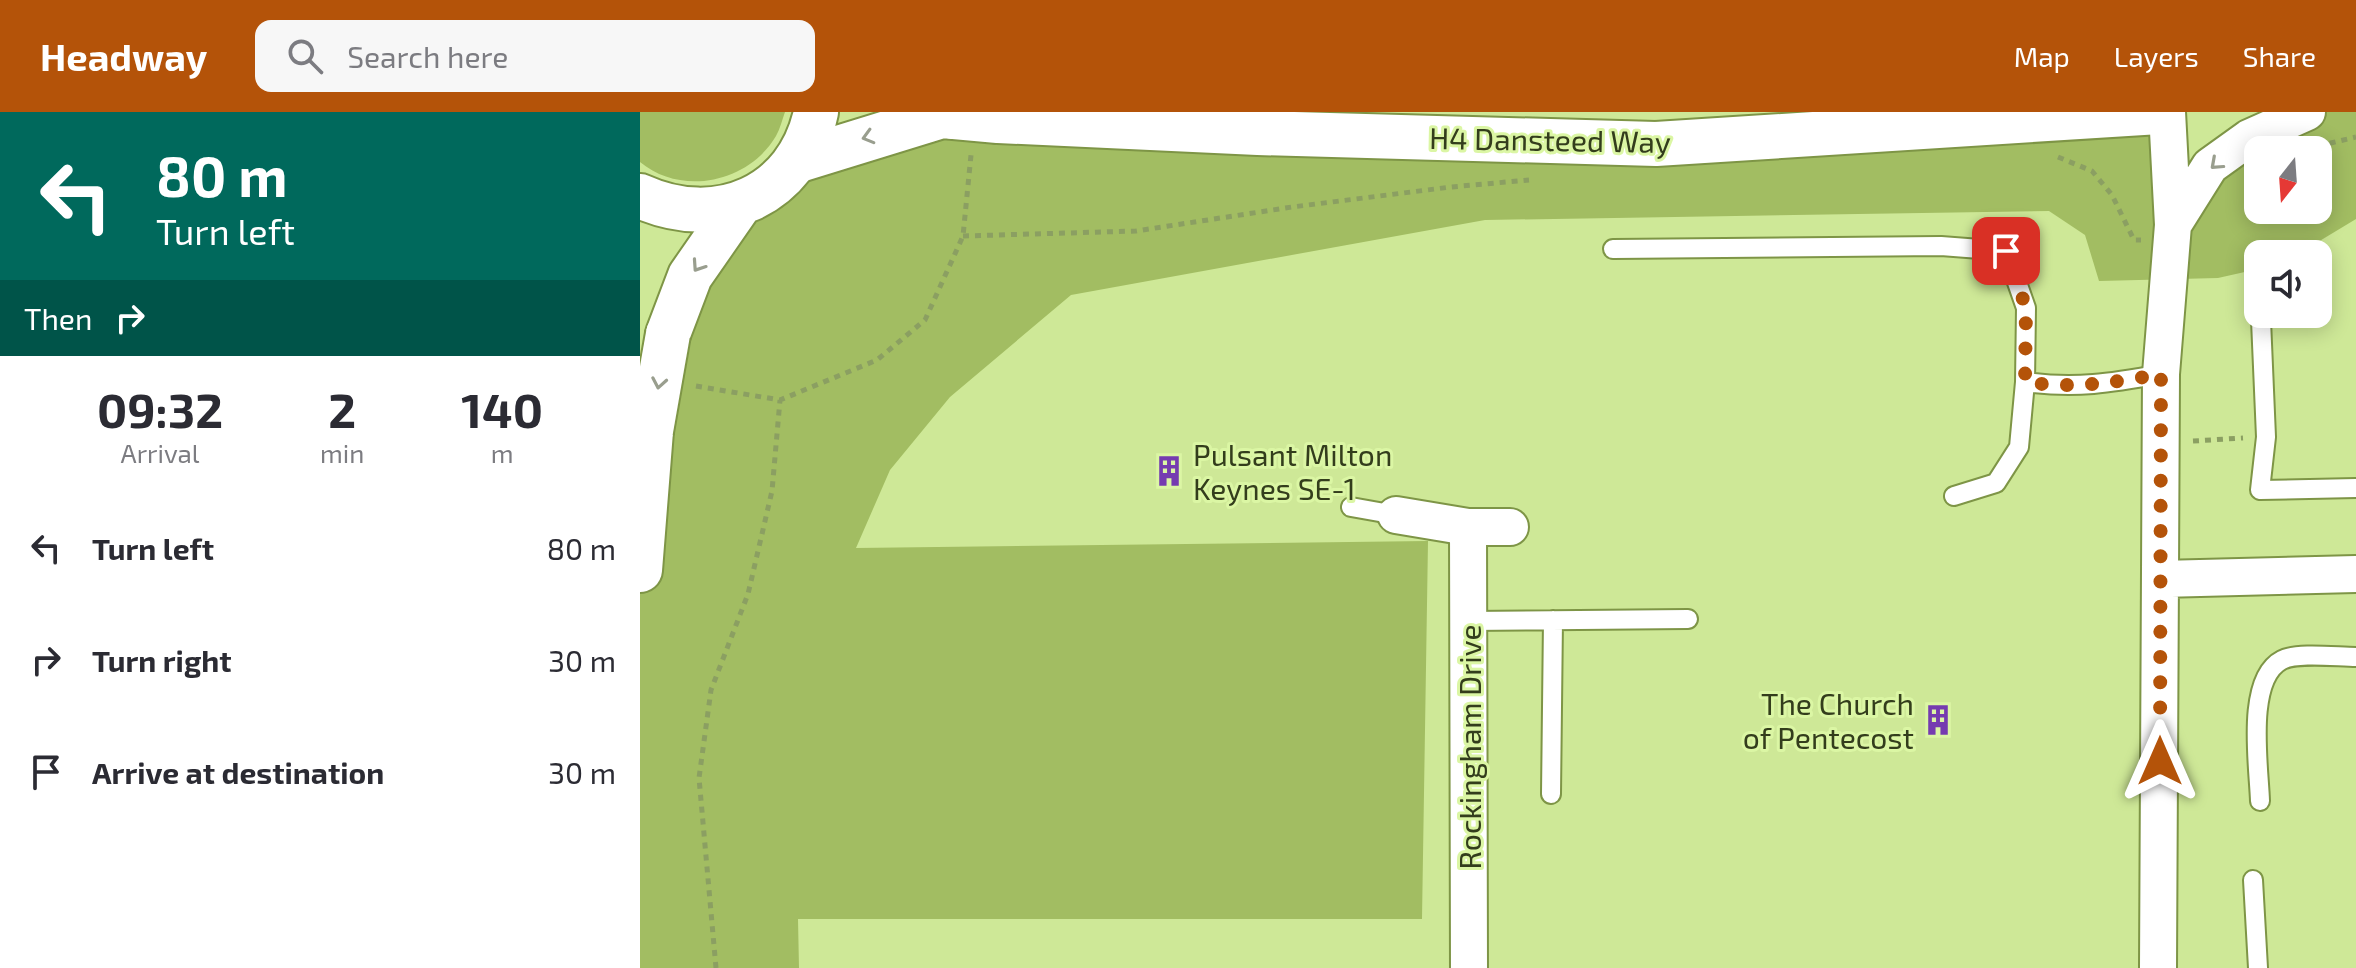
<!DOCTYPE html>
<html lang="en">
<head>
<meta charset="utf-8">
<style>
	:root { --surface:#fff; --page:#f7f7f7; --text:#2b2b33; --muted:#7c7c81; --accent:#b45309 }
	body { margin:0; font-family:"Exo 2",sans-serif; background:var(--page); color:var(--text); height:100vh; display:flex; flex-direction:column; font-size:30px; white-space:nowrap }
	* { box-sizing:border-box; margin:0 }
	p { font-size:26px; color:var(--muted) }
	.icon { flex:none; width:44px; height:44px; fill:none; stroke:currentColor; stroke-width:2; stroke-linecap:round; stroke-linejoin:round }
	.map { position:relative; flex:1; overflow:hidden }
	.side { display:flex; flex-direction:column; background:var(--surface); width:640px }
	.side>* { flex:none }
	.banner { background:#00695c; color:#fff; overflow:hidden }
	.needle { width:52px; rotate:197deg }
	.buttons { position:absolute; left:1604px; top:24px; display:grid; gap:16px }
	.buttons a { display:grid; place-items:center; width:88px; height:88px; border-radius:16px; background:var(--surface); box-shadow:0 4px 20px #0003; font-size:40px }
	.pin { position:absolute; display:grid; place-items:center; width:68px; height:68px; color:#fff; margin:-34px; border-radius:16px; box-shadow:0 4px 12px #0006 }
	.me { position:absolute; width:88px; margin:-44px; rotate:0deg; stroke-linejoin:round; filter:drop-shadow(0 0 6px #0008) }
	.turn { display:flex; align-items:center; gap:28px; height:168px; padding:0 24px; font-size:36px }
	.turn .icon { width:104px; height:104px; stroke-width:2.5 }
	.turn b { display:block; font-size:56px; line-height:68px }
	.then { display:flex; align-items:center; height:76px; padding:0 24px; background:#0003; gap:16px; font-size:30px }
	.eta { display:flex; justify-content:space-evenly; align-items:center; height:136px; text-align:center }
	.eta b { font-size:48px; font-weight:700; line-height:56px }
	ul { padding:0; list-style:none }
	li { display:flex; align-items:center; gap:24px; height:112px; padding:0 24px }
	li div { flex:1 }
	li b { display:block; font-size:30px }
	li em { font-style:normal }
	header { display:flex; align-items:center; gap:48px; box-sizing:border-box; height:112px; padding:0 40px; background:var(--accent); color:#fff }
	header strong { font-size:38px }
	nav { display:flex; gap:44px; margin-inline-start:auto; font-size:28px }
	.search { width:560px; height:72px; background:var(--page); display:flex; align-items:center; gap:20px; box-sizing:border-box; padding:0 28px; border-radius:16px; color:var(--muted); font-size:30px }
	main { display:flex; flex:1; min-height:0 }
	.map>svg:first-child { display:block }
	.green { fill:#a2bd62; fill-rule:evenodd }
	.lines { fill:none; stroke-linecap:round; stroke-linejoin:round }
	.service-casing { stroke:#7e9546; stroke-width:22 }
	.minor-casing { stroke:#7e9546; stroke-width:40 }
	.tertiary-casing { stroke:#7e9546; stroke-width:48 }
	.secondary-casing { stroke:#7e9546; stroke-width:48 }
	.path { stroke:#8b9f62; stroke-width:5; stroke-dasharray:6 6; stroke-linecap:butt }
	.service { stroke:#fff; stroke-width:18 }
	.minor { stroke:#fff; stroke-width:36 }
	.tertiary { stroke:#fff; stroke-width:44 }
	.secondary { stroke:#fff; stroke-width:44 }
	.tertiary-bridge-casing { stroke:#7e9546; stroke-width:48; stroke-linecap:butt }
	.secondary-bridge-casing { stroke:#7e9546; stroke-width:48; stroke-linecap:butt }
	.tertiary-bridge { stroke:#fff; stroke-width:44 }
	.secondary-bridge { stroke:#fff; stroke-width:44 }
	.oneway { stroke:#999e8e }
	.route { stroke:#b45309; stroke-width:14; stroke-dasharray:0 25.2 }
	.labels { text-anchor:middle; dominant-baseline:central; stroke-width:6; stroke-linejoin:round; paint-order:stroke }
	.street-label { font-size:30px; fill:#333d1c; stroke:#dbf6a4 }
	.poi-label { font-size:30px; fill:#333d1c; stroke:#dbf6a4; text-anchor:start }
</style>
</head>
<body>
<header>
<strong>Headway</strong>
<div class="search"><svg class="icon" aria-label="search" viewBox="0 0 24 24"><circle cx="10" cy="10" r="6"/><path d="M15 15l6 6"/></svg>Search here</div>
<nav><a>Map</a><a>Layers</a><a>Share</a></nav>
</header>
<main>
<section class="side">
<div class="banner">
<div class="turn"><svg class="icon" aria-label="left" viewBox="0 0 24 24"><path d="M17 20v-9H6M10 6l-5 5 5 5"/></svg><div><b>80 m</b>Turn left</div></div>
<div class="then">Then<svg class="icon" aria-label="right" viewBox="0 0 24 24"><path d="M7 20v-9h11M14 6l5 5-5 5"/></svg></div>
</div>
<div class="eta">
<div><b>09:32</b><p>Arrival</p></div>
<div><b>2</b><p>min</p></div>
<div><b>140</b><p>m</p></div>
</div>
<ul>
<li><svg class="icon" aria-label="left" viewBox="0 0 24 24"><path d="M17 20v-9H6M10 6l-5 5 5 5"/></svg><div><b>Turn left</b></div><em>80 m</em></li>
<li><svg class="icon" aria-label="right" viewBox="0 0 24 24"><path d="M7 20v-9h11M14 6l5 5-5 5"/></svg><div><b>Turn right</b></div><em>30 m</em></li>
<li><svg class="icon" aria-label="arrive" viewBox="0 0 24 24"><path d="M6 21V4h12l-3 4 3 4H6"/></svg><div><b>Arrive at destination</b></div><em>30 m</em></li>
</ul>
</section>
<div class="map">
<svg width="1716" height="856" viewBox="0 0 1716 856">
	<rect width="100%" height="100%" fill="#cee897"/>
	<path class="green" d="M0,0H145C142,8 140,17 136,24C109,70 42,85 0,50Z
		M1509,0L1533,111L1570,54L1667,0H1716V107L1658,142H1618V157L1578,166L1459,169L1445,123L1409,99L845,108L431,183L310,285L250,358L216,436L788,429L782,807H158L159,856H0V458L11,319L100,92L301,4L618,21ZM1618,38H1678V98H1618Z"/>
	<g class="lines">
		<defs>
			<path id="service" d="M973,137L1301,134L1366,139L1386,196L1385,270
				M1621,208L1626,325L1620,378L1716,376
				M1314,384L1356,371L1379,335L1385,270C1436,277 1471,271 1521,262
				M711,395L756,403
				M829,509L1048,507
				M911,682L913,508
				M1620,689C1619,655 1605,567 1642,548C1658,540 1697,545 1716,545
				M1613,768L1618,856"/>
			<path id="minor" d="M1533,113L1570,54L1609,26L1667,0
				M756,403L828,415H870
				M828,415L829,856
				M1521,467L1716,462
				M1518,856L1521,262L1533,113L1527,0"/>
			<path id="tertiary" d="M358,9L618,21L1016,32L1519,0
				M156,49L302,4L314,5"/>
			<path id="secondary" d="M0,84C77,119 158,85 176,0
				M28,222L50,164L100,92
				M0,458L11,319"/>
		</defs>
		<use href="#service" class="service-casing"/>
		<use href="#minor" class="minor-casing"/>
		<use href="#tertiary" class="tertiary-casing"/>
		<use href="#secondary" class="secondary-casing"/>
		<path class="path" d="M1678,34L1716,25
			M1418,45L1452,59L1472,83L1494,128H1501
			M323,124L496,119L652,95L811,75L889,68
			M56,274L140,288L237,248L285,208L323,124L331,43
			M1553,329L1603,326
			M76,856L59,666L71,578L108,482L132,379L140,288"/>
		<use href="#service" class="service"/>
		<use href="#minor" class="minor"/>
		<use href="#tertiary" class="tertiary"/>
		<use href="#secondary" class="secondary"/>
		<defs>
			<path id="tertiary-bridge" d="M314,5L358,9"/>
			<path id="secondary-bridge" d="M11,319L28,222"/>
		</defs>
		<use href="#tertiary-bridge" class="tertiary-bridge-casing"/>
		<use href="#secondary-bridge" class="secondary-bridge-casing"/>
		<use href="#tertiary-bridge" class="tertiary-bridge"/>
		<use href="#secondary-bridge" class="secondary-bridge"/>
	</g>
	<defs><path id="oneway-chevron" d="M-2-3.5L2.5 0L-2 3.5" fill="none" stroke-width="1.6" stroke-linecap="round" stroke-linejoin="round" transform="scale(2)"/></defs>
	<g class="oneway">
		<use href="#oneway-chevron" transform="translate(228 25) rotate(164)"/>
		<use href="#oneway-chevron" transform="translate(1576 52) rotate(138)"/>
		<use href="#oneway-chevron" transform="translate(58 154) rotate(124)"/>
		<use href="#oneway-chevron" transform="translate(19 271) rotate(100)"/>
	</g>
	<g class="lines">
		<path class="route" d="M1366,139L1386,196L1385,270C1436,277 1471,271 1521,262L1520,649"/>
	</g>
	<defs>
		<symbol id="building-bare" viewBox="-9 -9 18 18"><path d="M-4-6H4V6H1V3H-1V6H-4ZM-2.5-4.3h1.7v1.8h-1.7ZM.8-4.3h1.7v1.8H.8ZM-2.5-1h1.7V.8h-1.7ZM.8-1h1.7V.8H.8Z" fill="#753bb0" stroke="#dbf6a4" stroke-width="2.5" paint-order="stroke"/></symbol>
	</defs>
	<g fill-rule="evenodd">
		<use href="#building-bare" x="507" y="337" width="44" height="44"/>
		<use href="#building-bare" x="1276" y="586" width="44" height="44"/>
	</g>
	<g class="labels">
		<g class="street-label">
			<text transform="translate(910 27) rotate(1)">H4 Dansteed Way</text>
			<text transform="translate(829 635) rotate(-90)">Rockingham Drive</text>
		</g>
		<g class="poi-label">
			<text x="553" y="342">Pulsant Milton<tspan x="553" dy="34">Keynes SE-1</tspan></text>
			<text x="1274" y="591" text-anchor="end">The Church<tspan x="1274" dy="34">of Pentecost</tspan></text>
		</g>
	</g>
</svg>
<div class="buttons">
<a><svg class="needle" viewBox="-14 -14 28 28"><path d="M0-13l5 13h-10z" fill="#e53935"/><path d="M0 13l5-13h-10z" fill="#7c7c81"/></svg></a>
<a><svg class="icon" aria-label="sound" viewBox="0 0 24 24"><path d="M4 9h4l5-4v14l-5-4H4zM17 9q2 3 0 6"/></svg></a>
</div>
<div class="pin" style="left:1366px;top:139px;background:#d93025"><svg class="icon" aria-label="arrive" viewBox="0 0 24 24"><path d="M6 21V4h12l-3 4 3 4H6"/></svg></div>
<svg class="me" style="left:1520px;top:649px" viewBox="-20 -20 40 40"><path d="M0-17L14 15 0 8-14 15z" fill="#b45309" stroke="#fff" stroke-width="4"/></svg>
</div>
</main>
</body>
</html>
